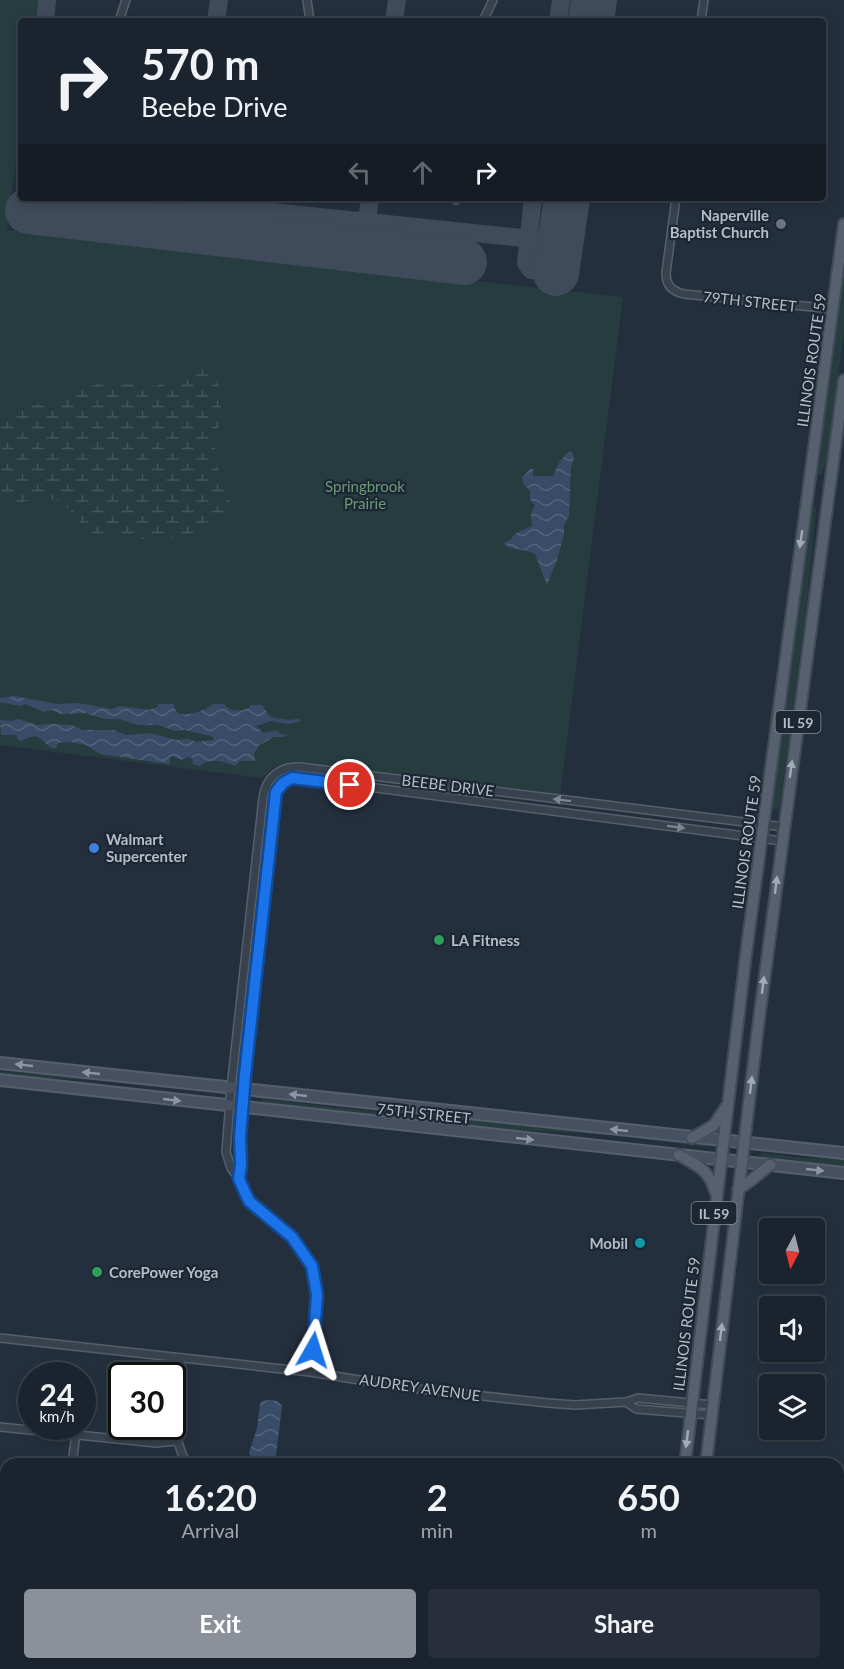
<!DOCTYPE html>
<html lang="en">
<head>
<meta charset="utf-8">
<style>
	:root { --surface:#1b232e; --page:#282f3a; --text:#f1f3f6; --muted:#a0a4aa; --line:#39404a; --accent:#8c9099 }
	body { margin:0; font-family:Lato,sans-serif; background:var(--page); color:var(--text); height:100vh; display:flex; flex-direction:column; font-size:22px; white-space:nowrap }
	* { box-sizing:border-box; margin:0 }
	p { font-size:20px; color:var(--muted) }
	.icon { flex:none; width:33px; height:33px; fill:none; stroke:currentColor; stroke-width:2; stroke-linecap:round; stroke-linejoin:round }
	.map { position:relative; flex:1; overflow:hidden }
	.sheet { position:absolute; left:0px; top:1458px; width:844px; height:212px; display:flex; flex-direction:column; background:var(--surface); border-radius:18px 18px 0 0; box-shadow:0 3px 9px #0003,0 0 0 2px var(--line) }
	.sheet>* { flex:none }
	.guide { position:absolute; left:18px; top:18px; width:808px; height:183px; border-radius:6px; box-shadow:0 3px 9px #0003,0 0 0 2px var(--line); background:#1b232e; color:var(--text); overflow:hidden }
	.needle { width:39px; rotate:187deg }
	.controls { position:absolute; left:759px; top:1218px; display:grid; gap:12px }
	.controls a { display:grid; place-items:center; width:66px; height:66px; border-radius:6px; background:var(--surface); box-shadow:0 3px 9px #0003,0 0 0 2px var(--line); font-size:30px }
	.speed { position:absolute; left:18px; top:1362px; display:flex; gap:12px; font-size:30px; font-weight:700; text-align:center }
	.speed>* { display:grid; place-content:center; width:78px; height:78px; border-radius:50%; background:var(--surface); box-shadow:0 3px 9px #0003,0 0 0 2px var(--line); line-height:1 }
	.speed small { font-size:15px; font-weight:400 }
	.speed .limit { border:3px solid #111; border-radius:9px; background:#fff; color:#111 }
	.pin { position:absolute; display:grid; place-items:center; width:51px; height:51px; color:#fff; margin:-26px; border:3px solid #fff; border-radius:50%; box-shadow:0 2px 6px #0007 }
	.me { position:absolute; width:66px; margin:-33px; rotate:6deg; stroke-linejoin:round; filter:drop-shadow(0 0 4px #0008) }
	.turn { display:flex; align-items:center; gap:21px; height:126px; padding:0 24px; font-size:27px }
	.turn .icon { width:78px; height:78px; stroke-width:2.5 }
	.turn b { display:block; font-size:42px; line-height:51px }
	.lanes { display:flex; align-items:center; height:57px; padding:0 24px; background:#0003; justify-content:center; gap:30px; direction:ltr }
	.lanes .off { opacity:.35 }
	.eta { display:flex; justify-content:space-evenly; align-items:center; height:102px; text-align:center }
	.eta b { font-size:36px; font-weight:700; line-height:42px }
	.button { display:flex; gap:12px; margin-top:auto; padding:12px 24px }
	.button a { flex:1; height:69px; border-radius:6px; background:var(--accent); color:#fff; font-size:24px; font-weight:700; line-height:69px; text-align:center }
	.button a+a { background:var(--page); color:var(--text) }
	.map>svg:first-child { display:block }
	.green { fill:#263c3f }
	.wetland { fill:url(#wetland-marsh) }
	.water { fill:url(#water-waves) }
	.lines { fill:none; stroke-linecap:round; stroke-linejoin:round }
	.taxiway { stroke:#3f4a5a; stroke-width:18 }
	.runway { stroke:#3f4a5a; stroke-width:46 }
	.minor-casing { stroke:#565f6c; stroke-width:10 }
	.secondary-casing { stroke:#565f6c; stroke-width:14 }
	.primary-casing { stroke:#414a57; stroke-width:14 }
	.minor { stroke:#38414e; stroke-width:7 }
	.secondary { stroke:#465061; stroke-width:10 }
	.primary { stroke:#56606e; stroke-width:10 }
	.oneway { fill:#a1aab7 }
	.oneway2 { fill:#7c8592 }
	.oneway3 { fill:#8e96a5 }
	.route-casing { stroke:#114b97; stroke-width:15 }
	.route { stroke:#1a73e8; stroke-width:10 }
	.worship-dot { fill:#6b7280; stroke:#1d2633; stroke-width:2 }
	.shop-dot { fill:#3f7fe0; stroke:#1d2633; stroke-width:2 }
	.leisure-dot { fill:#2e9e5b; stroke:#1d2633; stroke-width:2 }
	.culture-dot { fill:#0f9aa8; stroke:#1d2633; stroke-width:2 }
	.labels { text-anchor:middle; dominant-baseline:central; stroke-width:4.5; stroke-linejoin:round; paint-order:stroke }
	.shield { fill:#1d2633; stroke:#878f9c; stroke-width:1.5 }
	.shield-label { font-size:14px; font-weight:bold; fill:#b4bcc9 }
	.poi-label { font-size:15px; font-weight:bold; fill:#b4bcc9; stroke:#1d2633; text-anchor:start }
	.street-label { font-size:15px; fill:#b4bcc9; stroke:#1d2633 }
	.park-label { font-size:15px; fill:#6b9a76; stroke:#1d2633 }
</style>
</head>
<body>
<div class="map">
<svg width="844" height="1669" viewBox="0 0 844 1669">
	<defs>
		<pattern id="wetland-marsh" width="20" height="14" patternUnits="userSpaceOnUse" patternTransform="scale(1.5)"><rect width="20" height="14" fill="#263c3f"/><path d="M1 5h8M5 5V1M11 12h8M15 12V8" fill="none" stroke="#435659"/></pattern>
		<pattern id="water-waves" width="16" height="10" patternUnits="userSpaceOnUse" patternTransform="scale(1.5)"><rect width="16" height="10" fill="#394c67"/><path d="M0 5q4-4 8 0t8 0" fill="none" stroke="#53647b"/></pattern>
	</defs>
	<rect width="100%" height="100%" fill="#242f3e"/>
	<path class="green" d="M0,0H38L35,21H21V123L7,230L623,297L560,795L292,762L274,767L262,778L0,745Z
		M844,274V332L826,462L821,474L817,475Z
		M813,506H816V511L806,610L780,805L779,809L775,810L772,807Z
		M0,1072L59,1074L217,1092L115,1081L0,1076Z
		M262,1099L405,1115L465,1118L706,1145V1147C664,1142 621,1135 579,1133C473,1128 365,1124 261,1102Z
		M762,1153L803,1158L844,1159V1169L761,1159Z"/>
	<path class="wetland" d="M193,368C224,368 223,400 219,424C218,430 215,435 215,441C215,447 216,454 216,460C218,478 242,506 223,518C186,543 165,540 123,538C112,537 101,538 91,532C76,524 72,504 54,500C36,495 18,505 0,508V423L7,412L14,409L46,402L78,389L103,383L156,386L178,379L188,370Z"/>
	<path class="water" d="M569,451L572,452L574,458L571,468L569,516L564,525V534L557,560L547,585L535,554C526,548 511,551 503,543L510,540L516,533L532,526L531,514L535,505L530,500V491L524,485L522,478L531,468L533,469V476H553L560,461Z
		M15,696L57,704L78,703L112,709L120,706L149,710L157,707L158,704H173C175,706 175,710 177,712C183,719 209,709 213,704H224C229,712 245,713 251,705H262L270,717L288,720L299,719L301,721L289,724L271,721L256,726L263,733L276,730L281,734L288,735L282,737H274L259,745L254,754L255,761H240L235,766C224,761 209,757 200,766L193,764L192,758L188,757L181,760L173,756L170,757V763L168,764L100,754L86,745L70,742L58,743L56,748H52C37,739 42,731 21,741L18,740L16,735H1L0,720L11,721L19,719L37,725L52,724L72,725L83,730H114L126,735L150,733L176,740L189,739L196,742L213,740L214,737L185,730L175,731L158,725H138L119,719H105L85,713L61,714L52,710L44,712L25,704L20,706L0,702V698Z
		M269,1400L278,1401L282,1406L275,1464H253L249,1453L257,1428L260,1404L262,1401Z"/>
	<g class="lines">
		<path class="taxiway" d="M45,21L47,0
			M216,21L219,0
			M394,21L397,0
			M558,21L561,0
			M138,198L561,242
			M533,198L526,263L531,270L556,273
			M367,221L370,198"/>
		<path class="runway" d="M591,21L594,0
			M28,211L464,262
			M556,273L567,198"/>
		<defs>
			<path id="minor" d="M307,0L310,21
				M119,21L126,0
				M483,21L493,0
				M701,21L704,0
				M456,198V200
				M676,198L666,273C666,286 672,291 684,294L833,309
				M239,1179L241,1164L240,1137L245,1075L274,805C276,789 282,778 299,778L782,841
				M0,1338L310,1372L409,1388L548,1403L575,1405L626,1402L638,1398L712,1405
				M181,1358C177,1396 167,1429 187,1464
				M310,1372L317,1304L316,1285L312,1265L293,1237L249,1201L239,1179L231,1168L226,1152L231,1088L263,798C266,778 279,766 300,767L784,827
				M626,1402L636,1409L711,1415
				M0,1427L156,1443L176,1441
				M72,1464L76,1433
				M0,1660H6
				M31,1664L74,1669
				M224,1669L225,1664
				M459,1669V1664"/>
			<path id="secondary" d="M0,1063L844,1153
				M0,1080L844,1173"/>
			<path id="primary" d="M692,1138L714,1125L726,1107
				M679,1155C698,1166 708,1169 715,1191
				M738,1189C750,1183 759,1173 770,1165
				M685,1464L746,954L844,224
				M706,1464L758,1027L844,380
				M660,1669V1664
				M680,1669L681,1664"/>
		</defs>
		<use href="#minor" class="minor-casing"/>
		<use href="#secondary" class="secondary-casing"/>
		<use href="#primary" class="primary-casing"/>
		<use href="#minor" class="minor"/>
		<use href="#secondary" class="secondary"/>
		<use href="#primary" class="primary"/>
	</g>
	<defs><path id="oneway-solid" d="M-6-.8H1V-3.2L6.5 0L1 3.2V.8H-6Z" transform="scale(1.5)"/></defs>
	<g class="oneway">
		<use href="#oneway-solid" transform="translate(801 539) rotate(98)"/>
		<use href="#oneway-solid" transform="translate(791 769) rotate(-82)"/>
		<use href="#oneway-solid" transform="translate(776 885) rotate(-83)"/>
		<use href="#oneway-solid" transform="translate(763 985) rotate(-83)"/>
		<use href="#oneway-solid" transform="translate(751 1085) rotate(-83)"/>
		<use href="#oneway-solid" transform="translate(721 1332) rotate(-83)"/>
		<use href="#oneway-solid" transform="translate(687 1439) rotate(97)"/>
	</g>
	<g class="oneway2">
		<use href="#oneway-solid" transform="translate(562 800) rotate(-173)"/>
		<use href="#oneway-solid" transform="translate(676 827) rotate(7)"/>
	</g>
	<g class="oneway3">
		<use href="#oneway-solid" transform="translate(24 1065) rotate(-174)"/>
		<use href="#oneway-solid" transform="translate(91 1073) rotate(-174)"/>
		<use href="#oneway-solid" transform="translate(298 1095) rotate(-174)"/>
		<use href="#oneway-solid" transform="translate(172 1100) rotate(6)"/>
		<use href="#oneway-solid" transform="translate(619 1130) rotate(-174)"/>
		<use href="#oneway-solid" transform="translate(525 1139) rotate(6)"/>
		<use href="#oneway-solid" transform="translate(815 1170) rotate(6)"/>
	</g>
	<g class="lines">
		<defs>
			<path id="route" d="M313,1350L317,1295L312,1266L292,1237L249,1201L239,1179L241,1164L240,1137L245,1075L276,792L283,783L292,778L350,785"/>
		</defs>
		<use href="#route" class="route-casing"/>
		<use href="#route" class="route"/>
	</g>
	<circle class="worship-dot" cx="781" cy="224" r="6"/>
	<circle class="shop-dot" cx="94" cy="848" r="6"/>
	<g class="leisure-dot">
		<circle cx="439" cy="940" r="6"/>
		<circle cx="97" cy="1272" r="6"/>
	</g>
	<circle class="culture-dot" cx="640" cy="1243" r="6"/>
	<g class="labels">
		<g class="shield">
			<rect x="775.5" y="711" width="45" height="22" rx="4.5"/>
			<rect x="691.5" y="1202" width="45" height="22" rx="4.5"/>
		</g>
		<g class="shield-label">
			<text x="798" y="722">IL 59</text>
			<text x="714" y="1213">IL 59</text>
		</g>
		<g class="poi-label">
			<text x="769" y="215" text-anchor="end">Naperville<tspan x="769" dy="17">Baptist Church</tspan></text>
			<text x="106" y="839">Walmart<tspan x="106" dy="17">Supercenter</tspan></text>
			<text x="451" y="940">LA Fitness</text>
			<text x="628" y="1243" text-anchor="end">Mobil</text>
			<text x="109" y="1272">CorePower Yoga</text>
		</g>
		<g class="street-label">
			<text transform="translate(750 301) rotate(6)">79TH STREET</text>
			<text transform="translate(811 360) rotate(-82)">ILLINOIS ROUTE 59</text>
			<text transform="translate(448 785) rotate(7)">BEEBE DRIVE</text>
			<text transform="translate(746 842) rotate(-82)">ILLINOIS ROUTE 59</text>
			<text transform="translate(424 1113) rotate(6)">75TH STREET</text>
			<text transform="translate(686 1324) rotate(-83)">ILLINOIS ROUTE 59</text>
			<text transform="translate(420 1387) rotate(8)">AUDREY AVENUE</text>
		</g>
		<g class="park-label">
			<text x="365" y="486">Springbrook<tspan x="365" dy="17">Prairie</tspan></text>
		</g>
	</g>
</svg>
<div class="controls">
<a><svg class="needle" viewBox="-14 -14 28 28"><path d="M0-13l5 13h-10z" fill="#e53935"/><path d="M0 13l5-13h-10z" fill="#a0a4aa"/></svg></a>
<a><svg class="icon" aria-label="sound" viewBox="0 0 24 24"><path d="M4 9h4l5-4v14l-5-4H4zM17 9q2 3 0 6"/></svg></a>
<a><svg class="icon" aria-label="layers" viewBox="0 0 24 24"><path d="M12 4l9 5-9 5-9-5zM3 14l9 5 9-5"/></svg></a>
</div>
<div class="speed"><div>24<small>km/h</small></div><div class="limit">30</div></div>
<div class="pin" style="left:350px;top:785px;background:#d93025"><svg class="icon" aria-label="arrive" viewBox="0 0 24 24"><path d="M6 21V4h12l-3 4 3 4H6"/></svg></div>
<svg class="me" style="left:313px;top:1350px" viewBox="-20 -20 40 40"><path d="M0-17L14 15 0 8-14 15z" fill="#1a73e8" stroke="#fff" stroke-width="4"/></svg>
<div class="guide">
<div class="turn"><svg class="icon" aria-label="right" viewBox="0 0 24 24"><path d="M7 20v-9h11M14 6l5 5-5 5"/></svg><div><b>570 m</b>Beebe Drive</div></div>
<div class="lanes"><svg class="icon off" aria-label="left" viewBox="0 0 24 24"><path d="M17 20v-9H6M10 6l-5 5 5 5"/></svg><svg class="icon off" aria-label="ahead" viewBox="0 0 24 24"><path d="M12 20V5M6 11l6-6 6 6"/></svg><svg class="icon" aria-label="right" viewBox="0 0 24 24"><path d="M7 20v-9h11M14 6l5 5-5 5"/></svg></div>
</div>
<section class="sheet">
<div class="eta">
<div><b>16:20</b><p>Arrival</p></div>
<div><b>2</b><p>min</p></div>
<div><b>650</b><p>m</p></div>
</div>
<div class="button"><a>Exit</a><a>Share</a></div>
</section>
</div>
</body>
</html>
